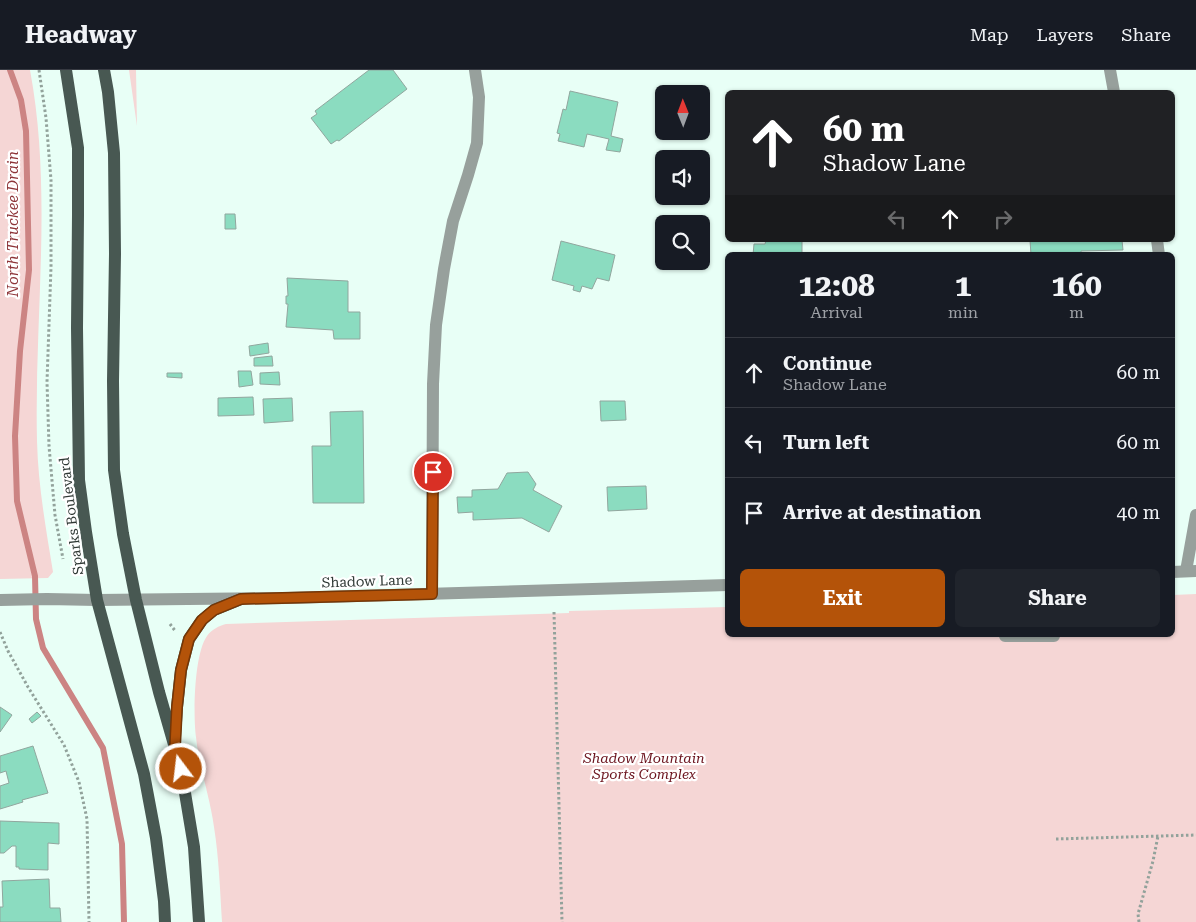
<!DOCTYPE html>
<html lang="en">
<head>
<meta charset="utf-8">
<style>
	:root { --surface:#171b24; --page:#20242c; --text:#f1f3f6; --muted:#9ea1a6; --line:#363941; --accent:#b45309 }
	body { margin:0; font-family:"Roboto Serif",serif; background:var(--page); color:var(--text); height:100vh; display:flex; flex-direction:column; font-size:19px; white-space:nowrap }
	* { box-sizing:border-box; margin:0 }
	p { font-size:16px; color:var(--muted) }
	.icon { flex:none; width:28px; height:28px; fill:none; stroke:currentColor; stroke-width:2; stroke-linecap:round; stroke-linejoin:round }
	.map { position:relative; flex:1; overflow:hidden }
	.panel { position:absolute; left:725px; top:182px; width:450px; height:385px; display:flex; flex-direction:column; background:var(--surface); border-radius:8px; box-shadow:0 1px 4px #0004 }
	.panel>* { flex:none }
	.guide { position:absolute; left:725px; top:20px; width:450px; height:152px; border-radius:8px; box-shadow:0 1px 4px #0004; background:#202124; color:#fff; overflow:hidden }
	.needle { width:32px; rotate:359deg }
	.controls { position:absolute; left:655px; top:15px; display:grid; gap:10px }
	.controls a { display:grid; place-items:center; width:55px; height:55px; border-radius:8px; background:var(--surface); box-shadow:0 1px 4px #0004; font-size:25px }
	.pin { position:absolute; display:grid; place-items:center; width:42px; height:42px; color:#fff; margin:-21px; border:2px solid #fff; border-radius:50%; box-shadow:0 1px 5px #0007 }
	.me { position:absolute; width:55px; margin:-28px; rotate:345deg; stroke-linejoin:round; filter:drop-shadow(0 0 4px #0008) }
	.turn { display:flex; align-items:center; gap:18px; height:105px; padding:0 15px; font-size:22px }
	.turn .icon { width:65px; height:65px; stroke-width:2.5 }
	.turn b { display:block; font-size:35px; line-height:42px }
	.lanes { display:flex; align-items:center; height:48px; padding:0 15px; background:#0003; justify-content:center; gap:25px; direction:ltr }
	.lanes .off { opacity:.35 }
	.eta { display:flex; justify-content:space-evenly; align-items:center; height:85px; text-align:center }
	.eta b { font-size:30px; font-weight:700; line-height:35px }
	.button { display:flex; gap:10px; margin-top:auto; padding:10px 15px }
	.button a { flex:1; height:58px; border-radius:8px; background:var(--accent); color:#fff; font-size:20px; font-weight:700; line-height:58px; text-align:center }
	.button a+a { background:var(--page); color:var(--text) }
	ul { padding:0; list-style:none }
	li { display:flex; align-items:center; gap:15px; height:70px; padding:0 15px; border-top:1px solid var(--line) }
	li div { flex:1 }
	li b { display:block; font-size:19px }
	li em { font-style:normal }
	header { display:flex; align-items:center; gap:30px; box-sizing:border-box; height:70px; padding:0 25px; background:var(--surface); border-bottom:1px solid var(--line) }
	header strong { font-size:24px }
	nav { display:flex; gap:28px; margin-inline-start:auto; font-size:18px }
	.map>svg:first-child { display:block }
	.green { fill:#f5d6d5 }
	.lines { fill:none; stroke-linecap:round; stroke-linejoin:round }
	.stream { stroke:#cc8483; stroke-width:6 }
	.building { fill:#8bdcc0; stroke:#91a69e }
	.path { stroke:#92a29b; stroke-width:3; stroke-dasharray:2.5 2.5; stroke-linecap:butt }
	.service { stroke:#97a09c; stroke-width:12 }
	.minor { stroke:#97a09c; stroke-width:12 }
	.tertiary { stroke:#97a09c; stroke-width:12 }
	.primary { stroke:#485852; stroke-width:12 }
	.route-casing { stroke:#753606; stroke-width:12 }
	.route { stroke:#b45309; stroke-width:9 }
	.labels { text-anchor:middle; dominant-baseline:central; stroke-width:4.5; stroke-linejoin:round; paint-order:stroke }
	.street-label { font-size:14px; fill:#303935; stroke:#fff }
	.park-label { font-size:14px; font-style:italic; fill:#6b131d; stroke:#fff }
	.water-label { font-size:15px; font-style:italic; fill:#8d3438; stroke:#fff }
</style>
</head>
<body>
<header>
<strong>Headway</strong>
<nav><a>Map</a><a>Layers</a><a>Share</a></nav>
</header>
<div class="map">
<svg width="1196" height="852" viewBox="0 0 1196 852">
	<rect width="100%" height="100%" fill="#e8fff6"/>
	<path class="green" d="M0,0H30C53,123 34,247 37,371C38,415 46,459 53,502L48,508L0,509Z
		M129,0H136L137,56Z
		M1196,524V852H222C220,820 219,788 214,757C210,727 199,697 196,667C193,645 194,584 207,566C212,559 219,556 226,554L569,543V541L727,537L728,565H1172L1173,525Z"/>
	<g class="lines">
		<path class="stream" d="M10,0L21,30L26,61L29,200L20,281L15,366L17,431L35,506L36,549L43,578L103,678L122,774L124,852"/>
	</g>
	<path class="building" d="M369,0H393L407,19L339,71L337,70L331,74L311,48L317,44L315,41Z
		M570,21L618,32L611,66L623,69L620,82L606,80L609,69L587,64L584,77L558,71L560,64L557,63L563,39L566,40Z
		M225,144H235L236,159H225Z
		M766,170H802V185H753L754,174H765Z
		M1030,170H1122L1123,180L1081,181V185H1031Z
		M561,171L615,185L609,211L597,208L592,219L582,216L580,222L573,220L574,216L552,210Z
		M287,208L348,211V242H360V269H334L333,260L286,257L288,234H286V226H288Z
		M268,273L269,283L250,286L249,276Z
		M272,286L273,296H254V288Z
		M238,301H251L253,315L239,317Z
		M279,302L280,315L260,314V303Z
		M167,303H182V308L167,307Z
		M253,327L254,345L218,346V328Z
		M292,328L293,351L264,353L263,329Z
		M600,331H625L626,350L601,351Z
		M363,341L364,433H313L312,376H331L330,342Z
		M528,402L536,414L533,420L562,436L549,462L522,448L473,450V442L458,443L457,427H472V420L498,419L507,403Z
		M646,416L647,439L608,441L607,417Z
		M0,637L12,645L0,662Z
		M37,642L41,646L32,653L29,649Z
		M33,676L48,723L22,730L23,732L0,739V716L9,713L6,701L0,703V686Z
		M0,751L59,753V774L48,773V800L19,799V797H16V776H12L4,783H0Z
		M49,809L50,838H60L61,852H0V837H3L2,811Z"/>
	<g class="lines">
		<path class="path" d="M39,0L46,48L51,110V197L47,312L49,376L55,445L63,489
			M554,542L562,852
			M170,554L176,562
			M0,562L8,581L28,617L64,675L79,712L87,749L89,852
			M1056,769L1196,765
			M1139,852L1138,844L1153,791L1158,766"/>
		<path class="service" d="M1186,501L1196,445
			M1005,566H1054"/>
		<path class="minor" d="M1110,0L1114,22
			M1157,170L1159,185
			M432,524L433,314L436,255L444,199L453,151L468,105L477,73L479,27L475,0
			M0,530L47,529L97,530"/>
		<path class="tertiary" d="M1172,502L1196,501
			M97,530L288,528L728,515"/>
		<path class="primary" d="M66,0L78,78V145L77,258L79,410L86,462L97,530L144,704L156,768L164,831L165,852
			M104,0L108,22L114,83L115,184L113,311L114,400L123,464L136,530L159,622L181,699L194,777L199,852
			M175,667L177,637L181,600L189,569L202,550L214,540L241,529"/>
	</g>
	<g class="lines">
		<defs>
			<path id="route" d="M181,699L175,677L177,637L181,600L189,569L202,550L214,540L241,529L432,524L433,402"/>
		</defs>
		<use href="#route" class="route-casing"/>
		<use href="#route" class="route"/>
	</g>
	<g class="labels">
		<g class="street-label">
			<text transform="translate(71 446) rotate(-97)">Sparks Boulevard</text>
			<text transform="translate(367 511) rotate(-2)">Shadow Lane</text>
		</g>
		<g class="park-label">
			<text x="644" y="688">Shadow Mountain<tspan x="644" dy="16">Sports Complex</tspan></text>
		</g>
		<g class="water-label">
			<text transform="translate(13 154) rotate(-90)">North Truckee Drain</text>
		</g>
	</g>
</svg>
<div class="controls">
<a><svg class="needle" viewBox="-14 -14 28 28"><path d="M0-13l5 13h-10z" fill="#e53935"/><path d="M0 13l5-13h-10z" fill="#9ea1a6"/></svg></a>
<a><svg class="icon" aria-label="sound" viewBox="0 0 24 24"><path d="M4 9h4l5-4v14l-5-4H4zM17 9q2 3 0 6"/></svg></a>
<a><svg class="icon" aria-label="search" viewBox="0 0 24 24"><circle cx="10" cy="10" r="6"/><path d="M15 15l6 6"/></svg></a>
</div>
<div class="pin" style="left:433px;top:402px;background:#d93025"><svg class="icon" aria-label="arrive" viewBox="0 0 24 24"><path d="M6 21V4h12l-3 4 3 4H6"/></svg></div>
<svg class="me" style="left:181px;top:699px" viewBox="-20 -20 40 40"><circle r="17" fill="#b45309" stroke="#fff" stroke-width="3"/><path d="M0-11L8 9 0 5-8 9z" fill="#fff"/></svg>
<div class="guide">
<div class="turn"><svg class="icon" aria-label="ahead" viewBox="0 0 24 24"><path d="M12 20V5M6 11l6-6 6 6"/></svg><div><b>60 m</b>Shadow Lane</div></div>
<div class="lanes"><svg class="icon off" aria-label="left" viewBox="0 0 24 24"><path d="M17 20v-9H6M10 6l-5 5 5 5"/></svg><svg class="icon" aria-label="ahead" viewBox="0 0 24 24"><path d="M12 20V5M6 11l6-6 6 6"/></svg><svg class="icon off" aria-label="right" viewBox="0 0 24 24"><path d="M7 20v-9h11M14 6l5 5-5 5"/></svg></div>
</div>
<section class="panel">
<div class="eta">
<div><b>12:08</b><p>Arrival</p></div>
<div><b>1</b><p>min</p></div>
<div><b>160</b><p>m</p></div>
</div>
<ul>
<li><svg class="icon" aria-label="ahead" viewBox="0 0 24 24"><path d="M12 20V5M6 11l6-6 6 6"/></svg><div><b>Continue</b><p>Shadow Lane</p></div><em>60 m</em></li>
<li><svg class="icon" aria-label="left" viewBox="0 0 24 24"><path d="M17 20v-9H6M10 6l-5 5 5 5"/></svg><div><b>Turn left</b></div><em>60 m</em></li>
<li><svg class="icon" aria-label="arrive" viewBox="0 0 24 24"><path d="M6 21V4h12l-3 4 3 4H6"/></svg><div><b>Arrive at destination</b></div><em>40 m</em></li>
</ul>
<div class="button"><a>Exit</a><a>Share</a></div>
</section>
</div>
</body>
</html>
